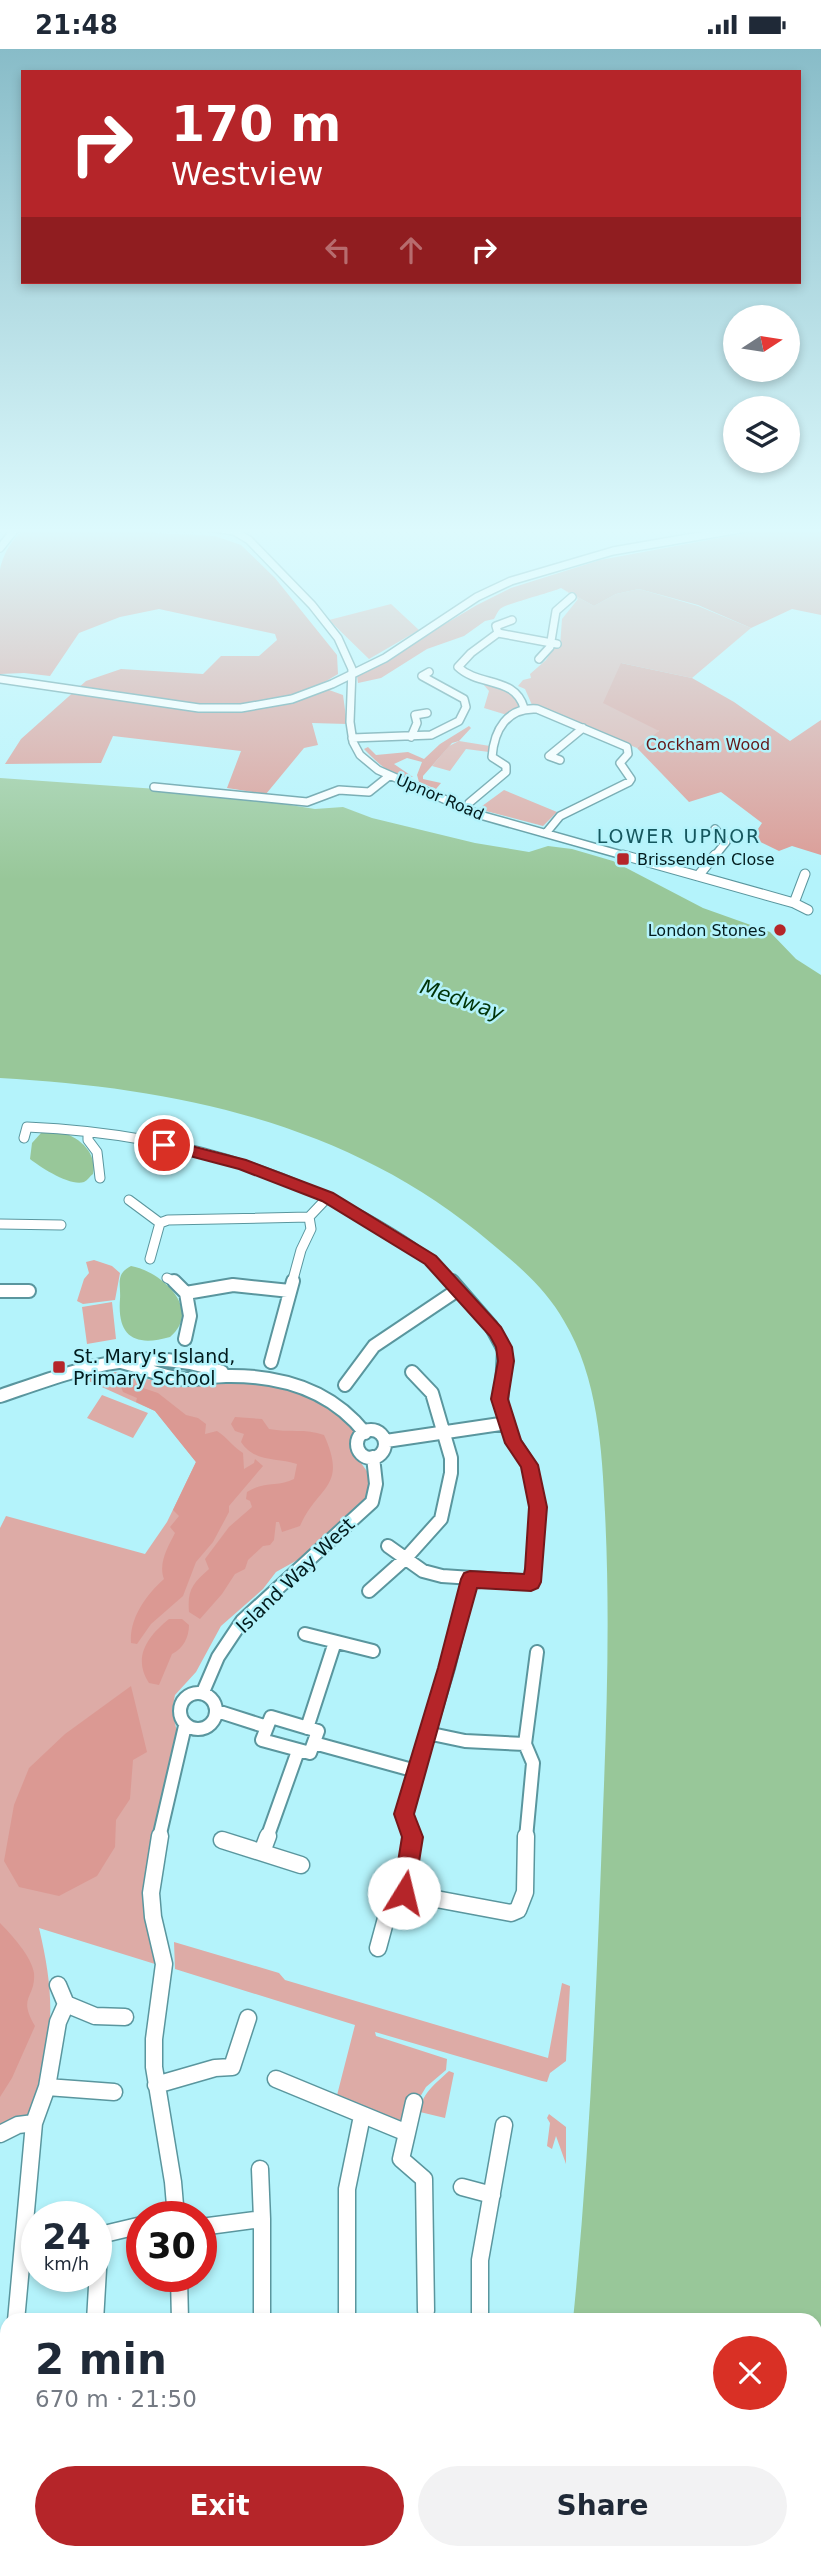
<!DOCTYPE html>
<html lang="en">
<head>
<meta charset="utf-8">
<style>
	:root { --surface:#fff; --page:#f2f2f3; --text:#1f2937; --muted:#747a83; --accent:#b52529 }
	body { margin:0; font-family:"DejaVu Sans",sans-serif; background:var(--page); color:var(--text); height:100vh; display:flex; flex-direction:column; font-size:26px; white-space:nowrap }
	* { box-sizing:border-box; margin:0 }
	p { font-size:23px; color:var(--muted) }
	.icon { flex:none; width:38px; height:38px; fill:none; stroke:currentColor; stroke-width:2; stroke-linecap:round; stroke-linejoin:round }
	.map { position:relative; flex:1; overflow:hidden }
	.sheet { position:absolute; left:0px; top:2264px; width:822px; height:247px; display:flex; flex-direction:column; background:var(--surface); border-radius:21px 21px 0 0; box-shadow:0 4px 10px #0003 }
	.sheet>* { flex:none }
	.top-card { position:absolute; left:21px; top:21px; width:780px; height:214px; border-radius:0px; box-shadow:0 4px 10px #0003; background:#b52529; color:#fff; overflow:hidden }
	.needle { width:46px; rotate:78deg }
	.buttons { position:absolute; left:723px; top:256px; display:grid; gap:14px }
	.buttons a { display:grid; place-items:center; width:77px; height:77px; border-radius:50%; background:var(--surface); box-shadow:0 4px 10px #0003; font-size:35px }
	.speed { position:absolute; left:21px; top:2152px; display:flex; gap:14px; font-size:35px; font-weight:700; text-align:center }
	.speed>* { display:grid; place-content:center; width:91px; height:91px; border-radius:50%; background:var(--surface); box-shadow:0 4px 10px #0003; line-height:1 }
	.speed small { font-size:18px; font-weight:400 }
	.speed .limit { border:10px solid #d22; background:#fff; color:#111 }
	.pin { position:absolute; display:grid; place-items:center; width:60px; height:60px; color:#fff; margin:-30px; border:4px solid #fff; border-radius:50%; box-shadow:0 2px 7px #0007 }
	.me { position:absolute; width:77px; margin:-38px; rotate:9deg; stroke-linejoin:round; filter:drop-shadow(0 0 5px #0008) }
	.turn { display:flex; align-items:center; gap:24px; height:147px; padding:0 35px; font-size:32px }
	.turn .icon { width:91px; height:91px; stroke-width:2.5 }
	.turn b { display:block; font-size:49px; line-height:60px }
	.lanes { display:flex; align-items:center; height:66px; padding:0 35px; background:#0003; justify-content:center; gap:35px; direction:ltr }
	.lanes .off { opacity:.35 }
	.round { display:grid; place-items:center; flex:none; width:74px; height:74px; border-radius:37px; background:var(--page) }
	.head { display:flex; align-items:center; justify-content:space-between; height:119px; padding:0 35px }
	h1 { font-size:42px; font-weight:700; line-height:52px }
	.action { display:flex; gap:14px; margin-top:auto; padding:14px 35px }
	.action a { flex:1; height:80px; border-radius:42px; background:var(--accent); color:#fff; font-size:28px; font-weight:700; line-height:80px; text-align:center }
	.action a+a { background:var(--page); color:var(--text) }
	.status { display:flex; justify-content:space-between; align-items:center; height:49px; padding:0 35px; background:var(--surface); direction:ltr }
	.status svg { height:19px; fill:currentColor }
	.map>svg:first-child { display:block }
	.green { fill:#ddaba6 }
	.forest { fill:#db9993 }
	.water { fill:#98c799 }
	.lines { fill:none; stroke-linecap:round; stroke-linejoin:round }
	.minor-far3-casing { stroke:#5a969e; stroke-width:10 }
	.minor-far2-casing { stroke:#5a969e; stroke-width:11 }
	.minor-far1-casing { stroke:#5a969e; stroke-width:16 }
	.minor-casing { stroke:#5a969e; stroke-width:19 }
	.minor-far3 { stroke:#fff; stroke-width:7 }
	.minor-far2 { stroke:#fff; stroke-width:9 }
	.minor-far1 { stroke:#fff; stroke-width:12 }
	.minor { stroke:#fff; stroke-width:16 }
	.route { fill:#b52529; stroke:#76181b; stroke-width:2 }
	.poi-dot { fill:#b52529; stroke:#b4f3fb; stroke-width:2.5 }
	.labels { text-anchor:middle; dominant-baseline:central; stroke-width:5; stroke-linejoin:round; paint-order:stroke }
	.far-park-label { font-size:16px; fill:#651717; stroke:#b4f3fb }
	.far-street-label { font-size:16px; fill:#021b1d; stroke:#b4f3fb }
	.far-poi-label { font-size:16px; fill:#021b1d; stroke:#b4f3fb; text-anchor:start }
	.far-quarter-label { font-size:19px; letter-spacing:2px; fill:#15575e; stroke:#b4f3fb }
	.poi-label { font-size:19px; fill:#021b1d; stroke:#b4f3fb; text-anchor:start }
	.street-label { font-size:19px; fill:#021b1d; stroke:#b4f3fb }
	.water-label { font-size:21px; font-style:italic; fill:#003408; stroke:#b4f3fb }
</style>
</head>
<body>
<div class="status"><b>21:48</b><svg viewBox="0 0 49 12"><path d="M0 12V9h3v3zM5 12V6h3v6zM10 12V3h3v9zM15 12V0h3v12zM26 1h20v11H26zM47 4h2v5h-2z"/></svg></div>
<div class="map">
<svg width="821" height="2510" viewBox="0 0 821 2510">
	<rect width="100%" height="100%" fill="#b4f3fb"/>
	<path class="green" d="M561,539L594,557L616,545L639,540L698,557L751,579L692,629L621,614L659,683L637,699L532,656L525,640L518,637L523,631L531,629L530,625L546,611L555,597H560L562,570L578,550Z
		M391,555L419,581L369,610L329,571Z
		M483,635L511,640L521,657L507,666L484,659L489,642Z
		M459,692L490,697L489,703L466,700L450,722L432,717L449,697Z
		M504,741L557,763L543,777L478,760Z
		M94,1211L112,1217L120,1224L115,1251L83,1255L77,1252L84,1230L89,1224L86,1213Z
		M112,1253L116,1290L87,1295L82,1258Z
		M115,1323C135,1325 151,1333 172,1335L173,1331C220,1331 275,1328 318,1349C331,1355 342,1366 353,1375L354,1404L371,1428L368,1449L301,1509L276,1523L263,1540L221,1577L196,1623L175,1646L172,1661L177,1683L145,1826L144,1866L155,1915L39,1879C57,1954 54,1997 27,2069L0,2079V1479L6,1467L145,1505L167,1473L196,1413L155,1362L84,1330Z
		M102,1346L148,1364L133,1389L87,1369Z
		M174,1893L279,1924L285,1931L548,2009L562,1934L570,1937L566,2012L550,2024L547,2033L542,2032L375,1983L376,1987L447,2010L446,2021L426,2038L405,2073L335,2054L355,1976L175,1920Z
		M449,2022L454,2024L445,2069L420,2063C420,2046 437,2033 449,2022Z
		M549,2065L566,2078V2115L556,2087L552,2100L547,2097L550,2074L547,2069Z"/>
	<path class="forest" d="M30,479H145L156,484L215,487L241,496L275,529L337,606L338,625L318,637L343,646L347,675L312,674L318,696L304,699L266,745L227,739L241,702L113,687L101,714L5,715L21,690L86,632L121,620L203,625L221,607H259L277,591L275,585L159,560L120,568L79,584L50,627L24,624L0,625C0,595 0,549 0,521C2,507 15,482 30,479Z
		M774,479H821V566L792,560L751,579L698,556L639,540L616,545L594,557L561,539C550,544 505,555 500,560C497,563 496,567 494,570L485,572L464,587L427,600L381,629L358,634L357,627L477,556L511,539L600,511Z
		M621,614L692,629L734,653L790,692L821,671V806L792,797L779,802L752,789L762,774L721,743L689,753L637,699L659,682L603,654Z
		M469,677L471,679L459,692L452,694L423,727V730L441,734L436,740L419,733L417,726L422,713L407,709L394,715L413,728C392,730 377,713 364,700L368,698L376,706L408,703L424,710L440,695Z
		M128,1334L158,1344L186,1366L198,1369L206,1375L205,1385L217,1382C228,1389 233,1398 243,1404L244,1420L254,1414L255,1410L263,1417L229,1457V1463L213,1493L196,1513L183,1547L151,1575L137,1595L131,1594C129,1569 147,1545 164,1530C158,1514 168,1498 175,1484L170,1478L179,1467L173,1461L196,1413L155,1362L136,1353L137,1349L123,1343L121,1338Z
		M235,1368L262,1370L269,1380C289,1384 305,1379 324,1386C348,1439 318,1436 300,1477L282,1483L279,1473H276L274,1491L270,1496L263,1497L248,1511L245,1520L235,1525L222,1545L200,1570L189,1563C187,1541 193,1534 209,1520L205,1510L229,1478L252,1458L250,1452L246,1450L247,1443C263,1432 279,1438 294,1430L297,1415C277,1408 255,1414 241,1393L244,1385L235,1382L231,1375Z
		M169,1570H182L189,1576C189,1588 183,1600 172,1605L159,1636L149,1634C132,1608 148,1587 169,1570Z
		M131,1637L147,1703L133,1711L130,1750L116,1771L115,1798L97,1827L59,1847L19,1838L4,1812L14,1756L29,1719L65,1685Z
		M0,1874C11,1885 32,1908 34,1924C36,1949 17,1947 35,1977L12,2029L0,2048Z"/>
	<path class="water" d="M0,729L214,744L315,760L343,758L372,769L475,794L529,803L548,797L572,800L613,812L703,859L770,883L796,910L821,926V2510H539L540,2504H816V2272L573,2271C590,2102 597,1931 603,1761C607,1661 610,1563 605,1464C602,1400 598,1328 564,1272C546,1240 519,1217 491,1194C352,1075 179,1039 0,1029Z
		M55,1082C76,1085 98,1102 93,1125C90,1127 88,1131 84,1133C71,1138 40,1118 30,1110L32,1094L41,1084Z
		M131,1217C161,1222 203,1260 170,1288C135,1298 117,1288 120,1250C121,1235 115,1225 131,1217Z"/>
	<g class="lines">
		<defs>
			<path id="minor-far3" d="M213,479L234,482L249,491L312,556L338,589L352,620L350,673L353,693L360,706L378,721L480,766L629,808
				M0,499L16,479
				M498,584L496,577L512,571
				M539,610L550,598L556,562L572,548
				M0,630L199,659H241L292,650L332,635L385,609L477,548L511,532L613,502L746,479
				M524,659C515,627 479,638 458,618L471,604L498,584L557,595
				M411,688L417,674L415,666L427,664
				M352,689L431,686L459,672L466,658L464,650L422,627L429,623
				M560,711L549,707L583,679
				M154,738L307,753L339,741L369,743L389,727
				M469,754L506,723V717L492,708C494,681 507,658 537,660L627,698L628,705L620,714L631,730L629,733L560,767L546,784
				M714,808L726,793L715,780"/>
			<path id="minor-far2" d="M623,806L794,854L808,861
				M698,827L715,806
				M794,854L805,825
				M88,1083V1091L97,1103L100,1129
				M24,1089L27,1078C145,1083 260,1110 364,1168C396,1186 429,1206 454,1234
				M129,1151L160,1174L168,1171L309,1168L328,1148
				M0,1175L61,1176
				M150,1210L160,1174
				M167,1229L177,1234
				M292,1234L301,1201L311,1180L309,1168"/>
			<path id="minor-far1" d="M174,1232L186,1244L233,1236L290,1242
				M0,1242H29
				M185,1290L190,1267L186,1244
				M121,1313C142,1318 162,1328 183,1330C198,1331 212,1327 226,1327C280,1326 331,1341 365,1384
				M271,1313L293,1232
				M345,1336L374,1297L459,1240
				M0,1347C77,1321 141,1294 222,1323
				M357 1395a14 14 0 1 1 28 0a14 14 0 1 1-28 0Z
				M386,1392L507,1374
				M388,1497L423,1522L442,1527L531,1533L537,1490L536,1446L530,1418L512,1390L501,1356L504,1301L491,1277L452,1232
				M369,1542L406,1509L441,1470L451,1424V1409L432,1344L412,1323
				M305,1585L373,1602
				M203,1643L218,1608L242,1572L372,1453L376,1435L373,1408
				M180 1662a18 18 0 1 1 36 0a18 18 0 1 1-36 0Z
				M217,1662L267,1678
				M271,1668L318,1682L310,1704L262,1691Z
				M307,1679L335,1593
				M427,1684L465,1692L525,1695
				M314,1694L416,1722
				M159,1789L185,1677
				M267,1789L298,1702
				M413,1789L404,1765L448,1619L470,1530
				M526,1789L533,1714L525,1695L537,1603"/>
			<path id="minor" d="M160,1787L151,1844L153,1868L164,1915L154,1990V2018L173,2133L176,2168
				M222,1791L301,1816
				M262,1803L268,1787
				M404,1844L511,1864L518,1861L525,1843L526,1787
				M378,1899L388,1862L404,1844L413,1787
				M58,1936L66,1955L95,1967L125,1968
				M276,2030L407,2084L401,2110L424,2130L426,2262
				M156,2036L215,2019L232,2018L248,1969
				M47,2038L114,2043
				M407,2084L414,2053
				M0,2085L18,2076L34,2074
				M260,2120L262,2170
				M462,2138L492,2146
				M201,2178L262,2170V2272
				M179,2228L180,2272
				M16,2272L34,2074L47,2038L58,1973L66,1955
				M95,2272L100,2186L142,2176
				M347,2272V2140L362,2067
				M480,2272V2211L504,2076
				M6,2374L7,2364
				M156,2510L158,2504
				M345,2510L346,2504
				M466,2510L467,2504"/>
		</defs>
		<use href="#minor-far3" class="minor-far3-casing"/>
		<use href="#minor-far2" class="minor-far2-casing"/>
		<use href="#minor-far1" class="minor-far1-casing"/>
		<use href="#minor" class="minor-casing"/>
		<use href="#minor-far3" class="minor-far3"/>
		<use href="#minor-far2" class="minor-far2"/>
		<use href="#minor-far1" class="minor-far1"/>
		<use href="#minor" class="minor"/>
	</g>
	<linearGradient id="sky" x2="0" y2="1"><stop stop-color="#88bcc8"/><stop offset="0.58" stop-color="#ddfafd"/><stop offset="1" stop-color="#ddfafd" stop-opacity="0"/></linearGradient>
	<rect width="821" height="831" fill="url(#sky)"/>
	<path class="route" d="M164,1090L246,1111L333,1144L436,1207L501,1278L512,1298L514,1312L508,1350L521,1391L538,1416L547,1458L541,1533L538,1539L531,1542L477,1539L414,1765L423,1788L414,1844L411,1852L404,1855L396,1852L393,1844L402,1788L394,1765L438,1619L461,1530L464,1524L470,1522L524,1525L525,1520L529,1458L521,1418L505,1394L491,1350L498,1312L496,1298L490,1287L425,1215L322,1152L239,1120L159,1099L157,1096Z"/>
	<g class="poi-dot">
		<rect x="616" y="803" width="14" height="14" rx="3.5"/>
		<circle cx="780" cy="881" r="7"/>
		<rect x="52" y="1311" width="14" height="14" rx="3.5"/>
	</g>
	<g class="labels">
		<g class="far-park-label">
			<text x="708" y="695">Cockham Wood</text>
		</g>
		<g class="far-street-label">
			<text transform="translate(440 748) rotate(23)">Upnor Road</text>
		</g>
		<g class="far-poi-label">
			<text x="637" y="810">Brissenden Close</text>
			<text x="766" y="881" text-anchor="end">London Stones</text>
		</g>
		<g class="far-quarter-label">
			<text x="679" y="787">LOWER UPNOR</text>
		</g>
		<g class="poi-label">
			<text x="73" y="1307">St. Mary's Island,<tspan x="73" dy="22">Primary School</tspan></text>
		</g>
		<g class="street-label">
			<text transform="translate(295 1526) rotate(-44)">Island Way West</text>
		</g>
		<g class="water-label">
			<text transform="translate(462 951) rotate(19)">Medway</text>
		</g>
	</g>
</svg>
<div class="buttons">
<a><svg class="needle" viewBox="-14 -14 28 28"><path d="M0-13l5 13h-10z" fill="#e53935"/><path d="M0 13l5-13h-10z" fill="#747a83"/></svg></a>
<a><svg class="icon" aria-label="layers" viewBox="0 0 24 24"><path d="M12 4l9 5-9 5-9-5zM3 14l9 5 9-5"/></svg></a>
</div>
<div class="speed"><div>24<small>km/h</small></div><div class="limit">30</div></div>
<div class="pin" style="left:164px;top:1096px;background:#d93025"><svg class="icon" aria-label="arrive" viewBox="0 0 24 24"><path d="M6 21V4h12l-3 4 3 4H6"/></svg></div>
<svg class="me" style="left:404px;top:1844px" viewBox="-20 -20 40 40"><circle r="19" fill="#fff"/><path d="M0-13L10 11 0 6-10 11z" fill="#b52529"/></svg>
<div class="top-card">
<div class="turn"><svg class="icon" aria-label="right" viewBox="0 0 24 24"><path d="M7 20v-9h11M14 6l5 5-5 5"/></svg><div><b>170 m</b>Westview</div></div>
<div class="lanes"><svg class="icon off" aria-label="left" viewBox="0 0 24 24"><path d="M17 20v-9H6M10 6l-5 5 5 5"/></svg><svg class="icon off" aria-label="ahead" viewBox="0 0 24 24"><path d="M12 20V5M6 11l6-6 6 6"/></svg><svg class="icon" aria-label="right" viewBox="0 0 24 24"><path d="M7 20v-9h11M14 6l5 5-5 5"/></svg></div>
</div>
<section class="sheet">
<div class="head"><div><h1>2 min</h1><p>670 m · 21:50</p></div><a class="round" style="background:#d93025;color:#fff"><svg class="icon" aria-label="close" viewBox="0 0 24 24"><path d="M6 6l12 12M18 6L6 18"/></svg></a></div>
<div class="action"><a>Exit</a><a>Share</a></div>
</section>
</div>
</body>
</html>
